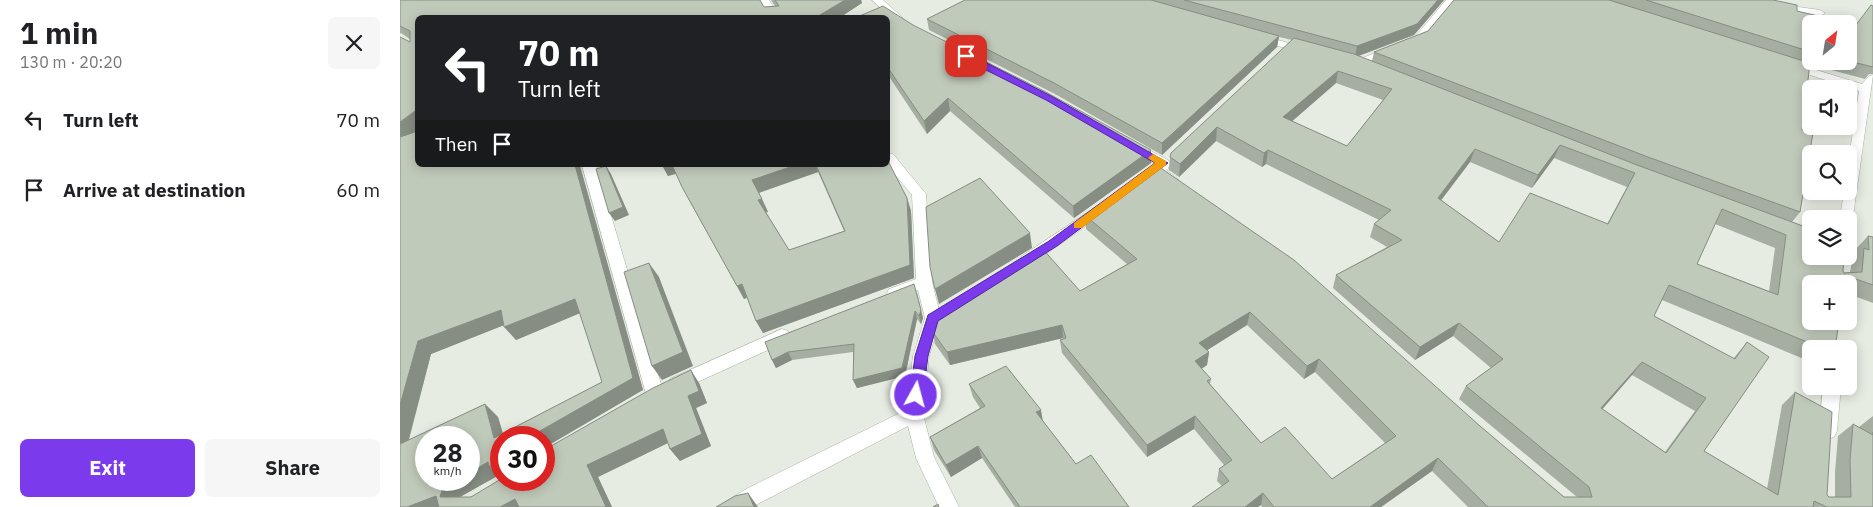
<!DOCTYPE html>
<html lang="en">
<head>
<meta charset="utf-8">
<style>
	:root { --surface:#fff; --page:#f6f6f6; --text:#202124; --muted:#757577; --accent:#7c3aed }
	body { margin:0; font-family:"IBM Plex Sans",sans-serif; background:var(--page); color:var(--text); height:100vh; display:flex; flex-direction:column; font-size:19px; white-space:nowrap }
	* { box-sizing:border-box; margin:0 }
	p { font-size:16px; color:var(--muted) }
	.icon { flex:none; width:28px; height:28px; fill:none; stroke:currentColor; stroke-width:2; stroke-linecap:round; stroke-linejoin:round }
	.map { position:relative; flex:1; overflow:hidden }
	.side { display:flex; flex-direction:column; background:var(--surface); width:400px }
	.side>* { flex:none }
	.guide { position:absolute; left:15px; top:15px; width:475px; height:152px; border-radius:8px; box-shadow:0 2px 12px #0003; background:#202124; color:#fff; overflow:hidden }
	.needle { width:32px; rotate:30deg }
	.controls { position:absolute; left:1402px; top:15px; display:grid; gap:10px }
	.controls a { display:grid; place-items:center; width:55px; height:55px; border-radius:8px; background:var(--surface); box-shadow:0 2px 12px #0003; font-size:25px }
	.speed { position:absolute; left:15px; top:426px; display:flex; gap:10px; font-size:25px; font-weight:700; text-align:center }
	.speed>* { display:grid; place-content:center; width:65px; height:65px; border-radius:50%; background:var(--surface); box-shadow:0 2px 12px #0003; line-height:1 }
	.speed small { font-size:12px; font-weight:400 }
	.speed .limit { border:8px solid #d22; background:#fff; color:#111 }
	.pin { position:absolute; display:grid; place-items:center; width:42px; height:42px; color:#fff; margin:-21px; border-radius:10px; box-shadow:0 2px 8px #0006 }
	.me { position:absolute; width:55px; margin:-28px; rotate:7deg; stroke-linejoin:round; filter:drop-shadow(0 0 4px #0008) }
	.turn { display:flex; align-items:center; gap:18px; height:105px; padding:0 20px; font-size:22px }
	.turn .icon { width:65px; height:65px; stroke-width:2.5 }
	.turn b { display:block; font-size:35px; line-height:42px }
	.then { display:flex; align-items:center; height:48px; padding:0 20px; background:#0003; gap:10px; font-size:19px }
	.round { display:grid; place-items:center; flex:none; width:52px; height:52px; border-radius:8px; background:var(--page) }
	.overview { display:flex; align-items:center; justify-content:space-between; height:85px; padding:0 20px }
	h1 { font-size:30px; font-weight:700; line-height:38px }
	.cta { display:flex; gap:10px; margin-top:auto; padding:10px 20px }
	.cta a { flex:1; height:58px; border-radius:8px; background:var(--accent); color:#fff; font-size:20px; font-weight:700; line-height:58px; text-align:center }
	.cta a+a { background:var(--page); color:var(--text) }
	ul { padding:0; list-style:none }
	li { display:flex; align-items:center; gap:15px; height:70px; padding:0 20px }
	li div { flex:1 }
	li b { display:block; font-size:19px }
	li em { font-style:normal }
	main { display:flex; flex:1; min-height:0 }
	.map>svg:first-child { display:block }
	.lines { fill:none; stroke-linecap:round; stroke-linejoin:round }
	.minor-casing { stroke:#a9b4a5; stroke-width:1 }
	.minor { fill:#fff; fill-rule:evenodd }
	.wall { fill:#a5aea0; fill-rule:evenodd }
	.shaded-wall { fill:#868d82 }
	.building { fill:#c0caba; stroke:#868d82; fill-rule:evenodd }
	.route { fill:#7c3aed; stroke:#51269a }
	.slow { fill:#f59e0b }
</style>
</head>
<body>
<main>
<section class="side">
<div class="overview"><div><h1>1 min</h1><p>130 m · 20:20</p></div><a class="round"><svg class="icon" aria-label="close" viewBox="0 0 24 24"><path d="M6 6l12 12M18 6L6 18"/></svg></a></div>
<ul>
<li><svg class="icon" aria-label="left" viewBox="0 0 24 24"><path d="M17 20v-9H6M10 6l-5 5 5 5"/></svg><div><b>Turn left</b></div><em>70 m</em></li>
<li><svg class="icon" aria-label="arrive" viewBox="0 0 24 24"><path d="M6 21V4h12l-3 4 3 4H6"/></svg><div><b>Arrive at destination</b></div><em>60 m</em></li>
</ul>
<div class="cta"><a>Exit</a><a>Share</a></div>
</section>
<div class="map">
<svg width="1473" height="507" viewBox="0 0 1473 507">
	<rect width="100%" height="100%" fill="#e6ece2"/>
	<g class="lines">
		<defs>
			<path id="minor" d="M359,0H369L381,18H370Z
				M472,0H483L505,20L500,23L496,22Z
				M1046,0H1057L1023,41L960,65L956,66L950,63L1015,37Z
				M1377,4L1420,10L1425,13L1420,16L1373,9L1372,7Z
				M859,35L908,48L910,50L904,53L855,40L853,38Z
				M1390,62L1462,84L1469,76L1473,75L1452,223H1449V219H1440L1444,191H1449V158L1459,91L1386,67L1384,65Z
				M734,142L768,160L770,163L767,171L779,180L777,183C768,186 758,179 753,172L756,165L727,146Z
				M488,153L493,154L526,194L532,282L541,318L529,356L523,414L534,457L559,507H539L516,458L508,426L352,507H325L328,500L348,488L506,410L513,356L525,318L518,290L495,299L489,297L487,293L489,289L516,279L512,195L487,165Z
				M182,165H196L264,394L261,399L255,401L249,399L246,394Z
				M702,203L707,205L709,208L707,211L632,264H622L619,260L622,256Z
				M382,329L388,331L390,336L388,341L282,389L276,391L270,389L267,384L270,379Z
				M1423,386H1441L1437,431L1434,437L1428,439L1422,437L1419,431Z"/>
		</defs>
		<use href="#minor" class="minor-casing"/>
		<use href="#minor" class="minor"/>
	</g>
	<path class="wall" d="M0,0L364,7L375,6L371,0H461L462,3L439,18H18V129L13,133L180,166L243,390L101,438V477L99,475L60,497H71L299,383L307,403L296,408L311,446L280,461L270,449L268,443L198,477L212,507H0L10,42V39L1,33L0,34ZM180,313L202,382L103,433L98,417L85,404L9,440L31,354L104,325L116,340Z
		M565,0H1044L1014,35L959,56L972,61L974,52L1028,31L1054,0H1373L1397,11L1456,25L1473,6V74H1469L1465,79L1409,64L1402,130L1400,212L1392,222L1444,273L1450,272L1452,261L1456,257V249L1468,236L1473,237V303L1449,294V284H1411L1435,349H1411V362L1262,300L1254,316L1333,359L1347,342L1304,451L1367,489L1382,405L1395,392L1427,495L1429,497H1435V472L1438,436L1453,424L1459,427L1473,416V507H1068L1032,471L981,507H862L861,505L858,507H792L822,486L817,481L819,469L824,465L794,429L747,457L662,353L660,340L663,339V338L550,365L535,344L532,331L680,291L727,264L686,229V216L1080,426L1164,497H1177L1059,399L1066,386L1091,368L1053,336L1015,360L933,288L936,275L987,247L970,237L974,224L979,220L866,164L862,167L816,141L779,177L769,170L770,157L892,40L879,37L877,47L762,155L655,94L529,30L527,19ZM1411,24L1449,61H1411ZM936,83L983,100L947,146L892,121ZM1154,158L1227,187L1207,224L1099,242L1041,200L1070,162L1132,188ZM1315,224L1375,248L1369,291L1297,264ZM847,325L904,379L915,372L985,443L932,479L861,443L810,384L811,379L801,369L807,365L809,352L807,350ZM1232,375L1295,411L1265,452L1202,409Z
		M488,18L513,25L751,163L674,218L550,111L527,134L488,75Z
		M262,165H488L507,198L511,211L514,278L363,333L356,321L347,298L344,299L289,200L276,174L268,176ZM418,172L444,231L389,250L366,212H368L359,193Z
		M517,293L523,318L521,324L517,319L505,376L457,388L453,380V352L392,360L376,368L372,360L365,342Z
		M569,384L642,420L676,464L729,507H615L582,458L551,477L534,450L530,437L580,408L573,397Z"/>
	<path class="shaded-wall" d="M445,0H461L462,3L439,18H415Z
		M1038,0H1044L1014,35L955,57L957,46Z
		M879,36L877,47L762,155V143Z
		M938,71L936,83L881,131L883,117Z
		M548,98L550,111L527,134L524,121Z
		M18,109V129L0,143V122Z
		M817,127L816,141L779,177L780,164Z
		M1160,145L1154,158L1132,188L1138,175Z
		M1075,149L1070,162L1033,211L1038,198Z
		M751,150V163L674,218L673,206Z
		M868,150L866,164L862,167L864,153Z
		M175,165H181L180,166L243,390L144,448V438H131V436L233,378Z
		M262,165H272L277,173L268,176Z
		M396,165H415L418,172L358,193L352,180Z
		M206,166L211,174L229,215L215,221L209,213Z
		M507,198L511,211L514,278L363,333L356,321Z
		M362,199L368,212L364,213L358,200Z
		M630,233L632,248L539,304L535,289Z
		M249,263L259,277L293,366L262,380L252,366Z
		M342,284L348,297L344,299L337,286Z
		M514,284L523,318L521,324L519,316Z
		M175,299L185,311L116,340L104,327Z
		M101,310L112,322L31,354L3,461L0,459V405L18,341Z
		M515,311L517,319L505,376L457,388L453,380Z
		M850,312L847,325L798,356L799,343Z
		M1059,323L1053,336L1015,360L1020,347Z
		M662,325L663,338L550,365L547,352Z
		M388,352L392,360L376,368L372,360Z
		M809,352L807,365L794,374L795,361Z
		M919,359L915,372L904,379L907,366Z
		M1242,362L1232,375L1192,421L1201,408Z
		M291,370L299,383L307,403L296,408L311,446L280,461L270,449L288,396Z
		M85,404L98,417L104,438H94Z
		M641,410L643,422L636,412Z
		M795,416L794,429L747,457V445Z
		M263,429L272,441L198,477L212,507H206L187,465Z
		M578,446L582,458L551,477L546,465Z
		M1038,458L1032,471L981,507H970Z
		M88,462L89,466L99,475L58,498L40,497L43,487L56,480H69V473Z
		M348,493L358,507H354Z
		M863,493L861,505L858,507H845Z
		M36,496L50,507H7Z
		M115,499L125,507H100Z"/>
	<path class="building" d="M0,0H360L364,7L379,6L375,0H445L415,18H18V109L0,122V37L10,42V31L0,26Z
		M565,0H751L879,36L762,143L654,83L527,19Z
		M784,0H1038L1017,24L957,46Z
		M1054,0H1209L1410,63L1402,130L1413,133L1400,212L1248,157L974,52L1028,31Z
		M1246,0H1373L1397,5V11L1456,25L1471,5L1473,6V67L1449,61V24H1411V52Z
		M483,6L513,25L644,91L751,150L673,206L548,98L524,121L488,68V18H455Z
		M894,38L954,54L1237,165L1411,229V256H1444L1443,271L1444,273L1462,272L1464,248L1469,250L1468,236L1473,237V285L1444,275L1443,284H1411V321H1439L1435,349H1424L1269,285L1254,316L1335,359L1347,342L1369,357L1304,451L1378,495L1395,392L1432,412L1427,495L1429,497H1451L1450,460L1453,424L1473,435V432V507H1427L1414,501L1413,507H1088L1038,458L970,507H874L863,493L845,507H792L829,481L819,469L832,460L795,416L747,445L660,340L666,338L662,325L547,352L532,331L538,310L641,247L680,291L737,259L686,216L755,164L894,260L1080,426L1164,497H1192L1189,487L1066,386L1103,359L1059,323L1020,347L936,275L1002,240L974,224L991,210L868,150L864,153L817,127L780,164L770,157L771,153ZM938,71L992,89L947,146L883,117ZM1160,145L1235,173L1208,224L1130,193L1099,242L1038,198L1075,149L1138,175ZM1322,209L1386,235L1378,295L1297,264ZM850,312L907,366L919,359L996,436L932,479L885,427L861,443L807,381L811,379L795,361L809,352L799,343ZM1242,362L1306,398L1266,453L1201,408Z
		M18,131V165H175L233,378L131,436V438H101V466H89L88,462L69,473V438H26V480H56L43,487L40,497H71L101,479V480H144V450L253,388L291,370L299,391L288,396L302,434L270,449L263,429L187,465L206,507H119L115,499L100,507H39L36,496L7,507H0V444L85,404L94,438L202,382L175,299L104,327L101,310L18,341L0,405V137Z
		M488,161L507,198L510,265L356,321L342,284L337,286L282,187L272,165H396L352,180L362,199L358,200L389,250L445,231L416,165H488Z
		M206,166L223,207L209,213L196,169Z
		M580,178L630,233L535,289L530,267L526,207Z
		M249,263L283,352L252,366L224,272Z
		M514,284L521,310L519,316L515,311L502,368L453,380L454,344L388,352L372,360L365,342Z
		M606,366L641,410L636,412L676,464L691,455L729,507H620L578,446L546,465L530,437L585,406L569,384Z
		M348,493L354,507H316L335,496Z
		M538,504L539,507H533Z"/>
	<path class="route" d="M562,54H569L653,97L768,163L657,246L538,321L528,356L523,395L521,399H512L510,395L515,356L528,315L649,241L755,163L646,100L562,58Z"/>
	<path class="slow" d="M753,154L766,161V165L682,228H674V223L755,163L748,158Z"/>
</svg>
<div class="controls">
<a><svg class="needle" viewBox="-14 -14 28 28"><path d="M0-13l5 13h-10z" fill="#e53935"/><path d="M0 13l5-13h-10z" fill="#757577"/></svg></a>
<a><svg class="icon" aria-label="sound" viewBox="0 0 24 24"><path d="M4 9h4l5-4v14l-5-4H4zM17 9q2 3 0 6"/></svg></a>
<a><svg class="icon" aria-label="search" viewBox="0 0 24 24"><circle cx="10" cy="10" r="6"/><path d="M15 15l6 6"/></svg></a>
<a><svg class="icon" aria-label="layers" viewBox="0 0 24 24"><path d="M12 4l9 5-9 5-9-5zM3 14l9 5 9-5"/></svg></a>
<a>+</a>
<a>−</a>
</div>
<div class="speed"><div>28<small>km/h</small></div><div class="limit">30</div></div>
<div class="pin" style="left:566px;top:56px;background:#d93025"><svg class="icon" aria-label="arrive" viewBox="0 0 24 24"><path d="M6 21V4h12l-3 4 3 4H6"/></svg></div>
<svg class="me" style="left:516px;top:395px" viewBox="-20 -20 40 40"><circle r="17" fill="#7c3aed" stroke="#fff" stroke-width="3"/><path d="M0-11L8 9 0 5-8 9z" fill="#fff"/></svg>
<div class="guide">
<div class="turn"><svg class="icon" aria-label="left" viewBox="0 0 24 24"><path d="M17 20v-9H6M10 6l-5 5 5 5"/></svg><div><b>70 m</b>Turn left</div></div>
<div class="then">Then<svg class="icon" aria-label="arrive" viewBox="0 0 24 24"><path d="M6 21V4h12l-3 4 3 4H6"/></svg></div>
</div>
</div>
</main>
</body>
</html>
